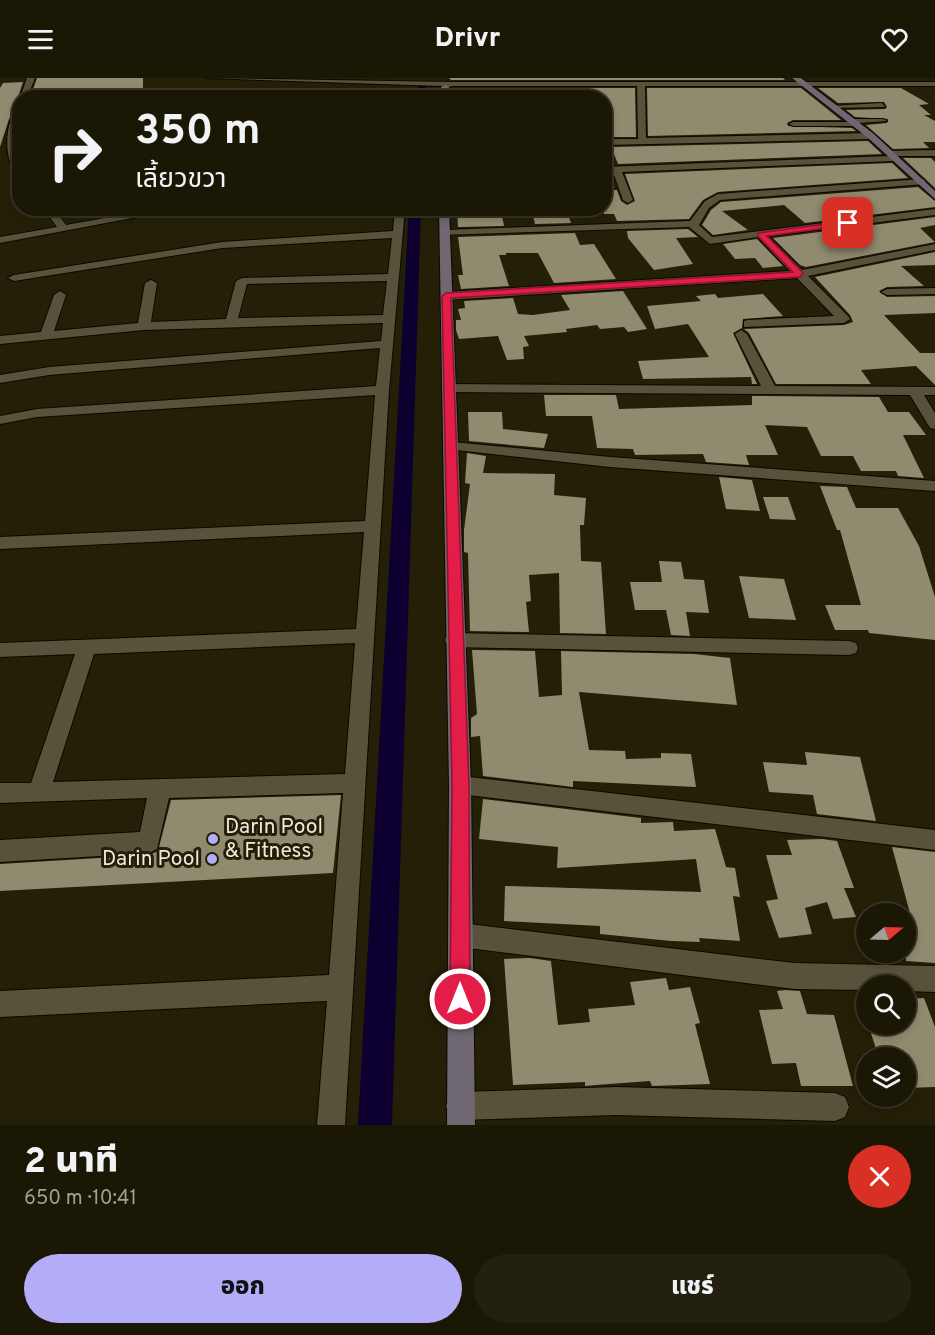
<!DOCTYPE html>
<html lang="th">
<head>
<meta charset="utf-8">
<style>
	:root { --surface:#1b1705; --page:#24200f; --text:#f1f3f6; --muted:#a09f9a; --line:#393627; --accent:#b3adf9 }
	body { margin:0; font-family:Overpass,"Noto Sans Thai",sans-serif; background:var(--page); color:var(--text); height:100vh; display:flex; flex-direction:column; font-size:22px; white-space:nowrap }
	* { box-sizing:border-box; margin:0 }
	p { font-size:20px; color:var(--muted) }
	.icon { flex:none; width:33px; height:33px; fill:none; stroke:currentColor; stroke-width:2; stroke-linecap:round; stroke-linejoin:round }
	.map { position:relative; height:1047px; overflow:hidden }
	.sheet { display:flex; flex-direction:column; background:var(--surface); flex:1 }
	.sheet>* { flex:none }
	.hud { position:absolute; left:12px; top:12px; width:600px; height:126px; border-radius:24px; box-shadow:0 3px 9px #0003,0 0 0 2px var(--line); background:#1b1705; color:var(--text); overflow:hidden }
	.needle { width:39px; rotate:71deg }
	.fabs { position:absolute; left:856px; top:825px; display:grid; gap:12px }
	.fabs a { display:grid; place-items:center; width:60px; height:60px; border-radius:50%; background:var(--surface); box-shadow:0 3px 9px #0003,0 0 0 2px var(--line); font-size:30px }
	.pin { position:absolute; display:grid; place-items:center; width:51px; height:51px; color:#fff; margin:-26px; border-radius:12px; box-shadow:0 3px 9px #0006 }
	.me { position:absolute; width:66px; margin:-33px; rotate:0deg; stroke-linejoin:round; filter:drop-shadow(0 0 4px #0008) }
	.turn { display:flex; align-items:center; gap:21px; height:126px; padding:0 24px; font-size:27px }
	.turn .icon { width:78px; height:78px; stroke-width:2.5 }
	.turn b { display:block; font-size:42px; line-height:51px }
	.round { display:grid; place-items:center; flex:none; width:63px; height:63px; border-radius:32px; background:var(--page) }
	.overview { display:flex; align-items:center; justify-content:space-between; height:102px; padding:0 24px }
	h1 { font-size:36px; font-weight:800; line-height:45px }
	.button { display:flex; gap:12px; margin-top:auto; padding:12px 24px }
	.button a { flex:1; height:69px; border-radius:36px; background:var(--accent); color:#111; font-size:24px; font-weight:800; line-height:69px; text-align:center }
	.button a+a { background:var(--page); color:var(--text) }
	header { display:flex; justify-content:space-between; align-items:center; height:78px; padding:0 24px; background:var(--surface); font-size:27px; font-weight:800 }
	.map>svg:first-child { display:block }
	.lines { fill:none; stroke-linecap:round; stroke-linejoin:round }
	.canal { fill:#0d0030; fill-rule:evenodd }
	.building { fill:#908a6f }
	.street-casing { stroke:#0d0800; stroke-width:2 }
	.secondary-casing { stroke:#0d0800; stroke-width:2 }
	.street { fill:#58523a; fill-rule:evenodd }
	.secondary { fill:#6f6873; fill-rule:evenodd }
	.route { fill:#e11d48; stroke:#92132f; stroke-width:1.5 }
	.poi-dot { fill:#b3adf9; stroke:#241f07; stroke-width:2 }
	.labels { text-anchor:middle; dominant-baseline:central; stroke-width:6; stroke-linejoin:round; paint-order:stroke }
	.near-poi-label { font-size:21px; fill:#edeadb; stroke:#241f07; text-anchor:start }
</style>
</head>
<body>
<header><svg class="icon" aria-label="menu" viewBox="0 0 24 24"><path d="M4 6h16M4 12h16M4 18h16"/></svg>Drivr<svg class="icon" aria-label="heart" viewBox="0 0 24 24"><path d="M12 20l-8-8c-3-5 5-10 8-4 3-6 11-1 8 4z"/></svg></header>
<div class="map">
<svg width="935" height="1047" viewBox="0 0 935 1047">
	<rect width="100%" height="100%" fill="#241f07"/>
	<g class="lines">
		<path class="canal" d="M422,5L426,8V20H417L418,8Z
			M409,130H421L392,1047H358Z"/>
	</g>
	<path class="building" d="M37,0H143V12L101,15L100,20H30Z
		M449,0H783L785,2H451Z
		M23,4L18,19L20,23L9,41L0,69V10L3,5Z
		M635,10L636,59H604V20H451L452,10Z
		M647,10H801L841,42H793L787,45L788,48L852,50L856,53L648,58Z
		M818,10H901L929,26L919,27L931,37H924L935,43V64H923L929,70L893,71L866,47L887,45L888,41L855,39L846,32L885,31L887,29L884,24L838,25Z
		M868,63L882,76L618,86L611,69Z
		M903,80H931L935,84V110Z
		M892,85L908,100L718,114L703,122L689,141L617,143L614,136H604V112H617L621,123L627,127L635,123L625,96Z
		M918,109L935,123V129L805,145L784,127L722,133L748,152L713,157L702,147L711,132L721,124Z
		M457,130L501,132L504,148L458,149Z
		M549,131H566L571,145L535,146L532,134H550Z
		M935,139V147L920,150L935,164L806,189L800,187L773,160Z
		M688,151L698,159L676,160L693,186L654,192L628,160L627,153Z
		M575,155L580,167L594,166L616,201L554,205L538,175H506V177H499L509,208L461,211L458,197H463L458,159Z
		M757,161L783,188L763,190L755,180L735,181L723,166Z
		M935,174V187L901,188L924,208L887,209L879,213L887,219L935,218V235L884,237L920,275H935V307L916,288L861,292L871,306H776L749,255L744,251L844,247L853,244L850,237L815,199Z
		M623,213L647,251L628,254L624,249L600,251L597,247L566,251L567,254L524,258L529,268L523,269L524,281L507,282L498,258L459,261L456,252V242H461L458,231L465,230L464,223L513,220L518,236L533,237L570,232L561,217Z
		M715,216L718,220L763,216L783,238L743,241L742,250L733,255L757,306H752L751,299L643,301L638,283L709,279L688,246L655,251L647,228L701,223L696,218Z
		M544,317H616L619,331L752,327V318L879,319L888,334H909L926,357H903L924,400L898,398L896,393H861L853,378H821L807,349L765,347L778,377H746L749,387L706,384L703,376L635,377L633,371L597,370L592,338H546Z
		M468,334H502L503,351L548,356L544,370L469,363Z
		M467,375L486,378L483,395L555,396L554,417L586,420L584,447H580L581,483L601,484L606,556L560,555L559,495L529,497L531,523L526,524L529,554L470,553L468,475L464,474V452L470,406L465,405Z
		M719,399L752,402L760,433L726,431Z
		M820,408L847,409L856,430H898L919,468L935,519V562L869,555L868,552H835L825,527H861L840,452H837Z
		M763,419H788L796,442L770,441Z
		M659,483L681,484L684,501L704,502L709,535L686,534L690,558L671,557L666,532H635L630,504H662Z
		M739,498L784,501L796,542L749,540Z
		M472,572L535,573L539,619L562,617L561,573L694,576L730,580L737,627L579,614L589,672L625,673L626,681L661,680V675L691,676L696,709L573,703V709L483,698L480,658L471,659V640L477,636Z
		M805,674L860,679L876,743L817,736L813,717L769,714L763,684L807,687Z
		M341,717L333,795L0,813V786L149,777L158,773L171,722Z
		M483,721L641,740V745L673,744L674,753L715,751L726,789L735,790L740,819L733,818L740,863L699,860L700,864L671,863L600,856V848L504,843L505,808L701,814L696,781L557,790L558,769L479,761Z
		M822,761L837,763L854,810H844L856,839L833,841L827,824L805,830L812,856L779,860L766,823L778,821L766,777H792L787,762Z
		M892,769L935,774V885L906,883V839H911Z
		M530,880L551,883L558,947L590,944L588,931L635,927L630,904L666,900L669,912L690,909L700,945L695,946L710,1006L652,1008L650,1003L596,1007L585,1008V1004L513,1007L504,881Z
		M785,912L800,913L807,936L834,937L853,1008H801L796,985L772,986L759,932L783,931L777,913Z
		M924,920L935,949V1009L906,1010V980H879L868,946H906V921Z"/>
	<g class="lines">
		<defs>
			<path id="street" d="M27,0H35L27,20H20Z
				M206,0L451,4H935V8H645L646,60L871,55L875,58L871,61L604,67V61H638L637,8H452L445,11L442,8Z
				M882,25L885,29L833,30L829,28Z
				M20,28L16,63L20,98C2,87 4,39 20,28Z
				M849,41H883L887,43L859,45L855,48H793L789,46L793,44H848Z
				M935,72V78H896L899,80L895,83L622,94L633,122L628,125L623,122L613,94L604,95V89L890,78L887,73Z
				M922,101L925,102V106L720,122L709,130L699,147L712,159L935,131V137L768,158L802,192L935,166V172L808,198L848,238L850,241L844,245L744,249V243L748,242L834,238L797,200L446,222L440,218L446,214L790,193L758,159L710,166L689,149L441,157L440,155L445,152L690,143L705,123L718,116Z
				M43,130H53L66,147L160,130H185L0,165V159L57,149Z
				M395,130H405L389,312L345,1047H317L327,923L0,939V913L329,897L343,715L169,720L157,771L149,775L0,784V762L140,754L147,720L0,725V705H31L75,576L0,579V565L356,551L364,454L0,471V459L365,443L375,317L37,339L0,346V338L37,331L376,308L380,270L49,297L0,305V297L49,289L381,263L383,245L144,252L0,266V258L41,254L54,217L60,213L66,217L54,253L138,245L145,205L151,202L157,205L151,244L226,241L236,203L242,200L388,196L392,160L222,170L14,203L8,200L14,197L222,164L393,153ZM387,203L383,237L238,240L247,206ZM355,565L345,696L53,704L94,576Z
				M935,210V216L887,217L881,214L887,211Z
				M741,252L747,256L775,308L935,309V317H924L935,335V351L930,350L910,317L448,314L441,310L448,306L761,308L735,256Z
				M452,364L610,379L935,403V413L610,389L447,371L445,368L447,365Z
				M454,555L849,563L856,565L858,570L856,575L849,577L454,569L447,567L445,562L447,557Z
				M460,698L935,752V772L460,716L452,714L449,707L452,700Z
				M460,845L794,885L935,888V914L906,913V908H867V912L794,911L460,869L451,866L448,857L451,848Z
				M616,1009L835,1015L845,1019L849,1029L845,1039L835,1043L616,1037L460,1042L450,1038L446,1028L450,1018L460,1014Z"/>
			<path id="secondary" d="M792,0H801L874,56L935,113V121L868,60Z
				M445,7L449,9V20H441V9Z
				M439,130H449L471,707L475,1047H447L449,707Z"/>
		</defs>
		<use href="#street" class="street-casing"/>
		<use href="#secondary" class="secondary-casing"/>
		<use href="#street" class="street"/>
		<use href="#secondary" class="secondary"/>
	</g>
	<path class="route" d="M848,143L850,147L767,158L803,195L800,199L451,220L469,707L470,921L467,928L460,931L453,928L450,921L452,707L442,218L446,215L793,194L758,158V155Z"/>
	<g class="poi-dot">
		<circle cx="213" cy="761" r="6"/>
		<circle cx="212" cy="781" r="6"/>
	</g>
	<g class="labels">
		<g class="near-poi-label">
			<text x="225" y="749">Darin Pool<tspan x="225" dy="24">&amp; Fitness</tspan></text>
			<text x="200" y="781" text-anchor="end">Darin Pool</text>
		</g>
	</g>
</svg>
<div class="fabs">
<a><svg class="needle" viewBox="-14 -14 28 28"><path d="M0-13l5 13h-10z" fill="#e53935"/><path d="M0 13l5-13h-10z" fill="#a09f9a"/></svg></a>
<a><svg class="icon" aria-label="search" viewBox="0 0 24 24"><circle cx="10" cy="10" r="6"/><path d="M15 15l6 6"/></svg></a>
<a><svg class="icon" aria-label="layers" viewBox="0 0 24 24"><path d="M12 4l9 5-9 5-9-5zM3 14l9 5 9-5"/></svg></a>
</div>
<div class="pin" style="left:848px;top:145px;background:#d93025"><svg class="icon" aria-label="arrive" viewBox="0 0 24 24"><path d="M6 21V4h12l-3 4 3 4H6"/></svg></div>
<svg class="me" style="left:460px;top:921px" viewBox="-20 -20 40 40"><circle r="17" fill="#e11d48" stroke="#fff" stroke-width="3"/><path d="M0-11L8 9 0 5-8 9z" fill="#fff"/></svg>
<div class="hud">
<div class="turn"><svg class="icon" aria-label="right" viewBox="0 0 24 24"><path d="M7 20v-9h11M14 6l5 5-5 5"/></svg><div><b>350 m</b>เลี้ยวขวา</div></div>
</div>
</div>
<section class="sheet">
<div class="overview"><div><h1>2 นาที</h1><p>650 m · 10:41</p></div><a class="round" style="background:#d93025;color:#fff"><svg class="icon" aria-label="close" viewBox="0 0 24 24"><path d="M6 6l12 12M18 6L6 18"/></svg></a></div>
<div class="button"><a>ออก</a><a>แชร์</a></div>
</section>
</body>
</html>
